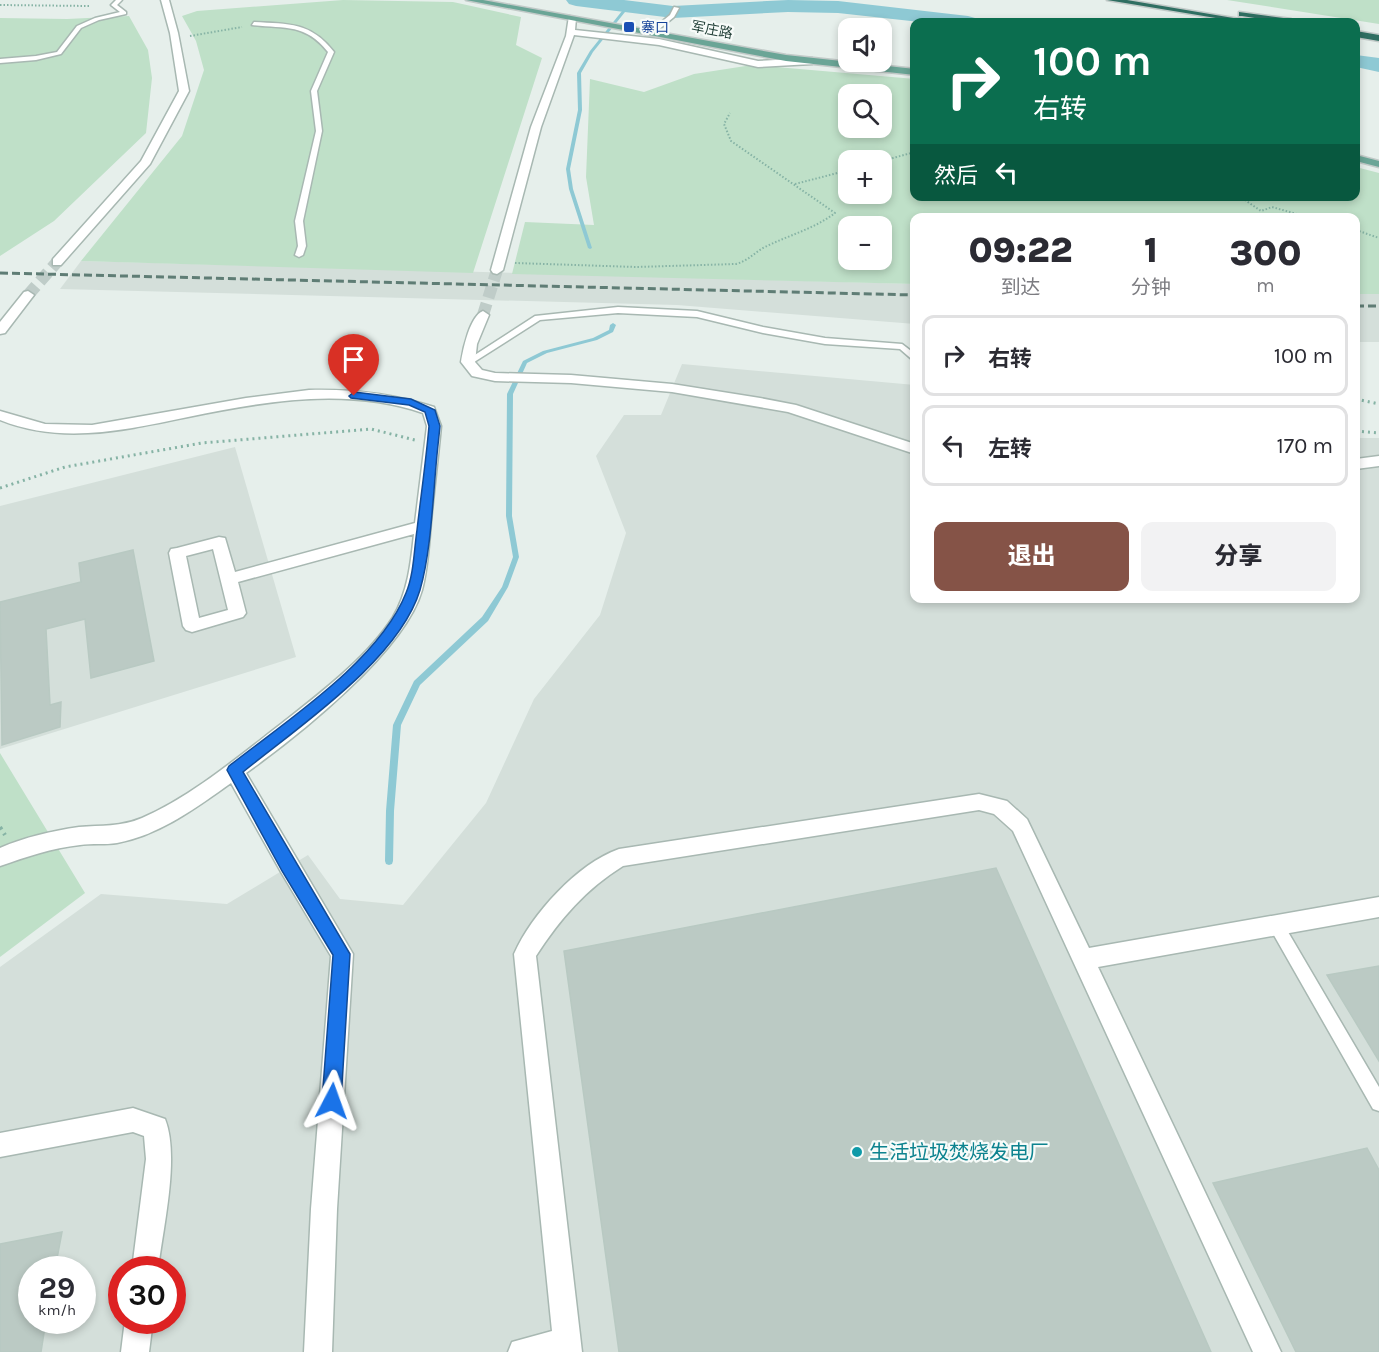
<!DOCTYPE html>
<html lang="zh">
<head>
<meta charset="utf-8">
<style>
	:root { --surface:#fff; --page:#f2f2f3; --text:#2b2b33; --muted:#7c7c81; --line:#e1e1e2; --accent:#855347 }
	body { margin:0; font-family:Karla,"Noto Sans SC",sans-serif; background:var(--page); color:var(--text); height:100vh; display:flex; flex-direction:column; font-size:22px; white-space:nowrap }
	* { box-sizing:border-box; margin:0 }
	p { font-size:20px; color:var(--muted) }
	.icon { flex:none; width:33px; height:33px; fill:none; stroke:currentColor; stroke-width:2; stroke-linecap:round; stroke-linejoin:round }
	.map { position:relative; flex:1; overflow:hidden }
	.panel { position:absolute; left:910px; top:213px; width:450px; height:390px; display:flex; flex-direction:column; background:var(--surface); border-radius:12px; box-shadow:0 3px 9px #0003 }
	.panel>* { flex:none }
	.hud { position:absolute; left:910px; top:18px; width:450px; height:183px; border-radius:12px; box-shadow:0 3px 9px #0003; background:#0b6e4f; color:#fff; overflow:hidden }
	.tools { position:absolute; left:838px; top:18px; display:grid; gap:12px }
	.tools a { display:grid; place-items:center; width:54px; height:54px; border-radius:12px; background:var(--surface); box-shadow:0 3px 9px #0003; font-size:30px }
	.speed { position:absolute; left:18px; top:1256px; display:flex; gap:12px; font-size:30px; font-weight:700; text-align:center }
	.speed>* { display:grid; place-content:center; width:78px; height:78px; border-radius:50%; background:var(--surface); box-shadow:0 3px 9px #0003; line-height:1 }
	.speed small { font-size:15px; font-weight:400 }
	.speed .limit { border:9px solid #d22; background:#fff; color:#111 }
	.pin { position:absolute; display:grid; place-items:center; width:51px; height:51px; color:#fff; margin:-62px -26px; border-radius:50% 50% 50% 0; rotate:-45deg; box-shadow:0 0 6px #0007 }
	.pin .icon { rotate:45deg }
	.me { position:absolute; width:66px; margin:-33px; rotate:4deg; stroke-linejoin:round; filter:drop-shadow(0 0 4px #0008) }
	.turn { display:flex; align-items:center; gap:21px; height:126px; padding:0 24px; font-size:27px }
	.turn .icon { width:78px; height:78px; stroke-width:2.5 }
	.turn b { display:block; font-size:42px; line-height:51px }
	.then { display:flex; align-items:center; height:57px; padding:0 24px; background:#0003; gap:12px; font-size:22px }
	.eta { display:flex; justify-content:space-evenly; align-items:center; height:102px; text-align:center }
	.eta b { font-size:36px; font-weight:800; line-height:42px }
	.action { display:flex; gap:12px; margin-top:auto; padding:12px 24px }
	.action a { flex:1; height:69px; border-radius:12px; background:var(--accent); color:#fff; font-size:24px; font-weight:800; line-height:69px; text-align:center }
	.action a+a { background:var(--page); color:var(--text) }
	ul { padding:0; list-style:none }
	li { display:flex; align-items:center; gap:18px; height:81px; margin:0 12px 9px; padding:0 12px; border:3px solid var(--line); border-radius:12px }
	li div { flex:1 }
	li b { display:block; font-size:22px }
	li em { font-style:normal }
	.map>svg:first-child { display:block }
	.built { fill:#d4dfda; fill-rule:evenodd }
	.green { fill:#bfe0c8; fill-rule:evenodd }
	.lines { fill:none; stroke-linecap:round; stroke-linejoin:round }
	.stream { fill:#8ec9d4; fill-rule:evenodd }
	.river { fill:#8ec9d4; fill-rule:evenodd }
	.building { fill:#bbcac4; stroke:#b8c9c2; stroke-width:1.5 }
	.street-tunnel { stroke:#bfccc8; stroke-width:12; stroke-dasharray:12 6; stroke-linecap:butt }
	.lane-casing { stroke:#a8b8b2; stroke-width:3 }
	.street-casing { stroke:#a8b8b2; stroke-width:3 }
	.primary-casing { stroke:#c2cac8; stroke-width:3 }
	.highway-casing { stroke:#c2cac8; stroke-width:3 }
	.path-far2 { stroke:#86b3a5; stroke-width:2; stroke-dasharray:1.5 2; stroke-linecap:butt }
	.path-far1 { stroke:#86b3a5; stroke-width:3; stroke-dasharray:2 4; stroke-linecap:butt }
	.path { stroke:#86b3a5; stroke-width:4; stroke-dasharray:3 4.5; stroke-linecap:butt }
	.lane { fill:#fff; fill-rule:evenodd }
	.street { fill:#fff; fill-rule:evenodd }
	.primary { fill:#6aa596; fill-rule:evenodd }
	.highway { fill:#2f6f62; fill-rule:evenodd }
	.rail { stroke:#5f7d75; stroke-width:3; stroke-dasharray:8 4; stroke-linecap:butt }
	.route { fill:#1a73e8; stroke:#114b97; stroke-width:1.5 }
	.transit-dot { fill:#1a4fb4; stroke:#f7fbf9; stroke-width:2 }
	.culture-dot { fill:#0f9aa8; stroke:#f7fbf9; stroke-width:2 }
	.labels { text-anchor:middle; dominant-baseline:central; stroke-width:4.5; stroke-linejoin:round; paint-order:stroke }
	.far-transit-label { font-size:14px; fill:#164399; stroke:#f7fbf9; text-anchor:start }
	.far-street-label { font-size:14px; fill:#24423a; stroke:#f7fbf9 }
	.near-culture-label { font-size:20px; fill:#0d838f; stroke:#f7fbf9; text-anchor:start }
</style>
</head>
<body>
<div class="map">
<svg width="1379" height="1352" viewBox="0 0 1379 1352">
	<rect width="100%" height="100%" fill="#e6efeb"/>
	<path class="built" d="M81,261L915,284V324L677,305L60,289Z
		M1356,294H1379V342H1356Z
		M682,364L915,385V598H1356V438H1379V1352H0V967L101,894L227,904L308,855L340,899L403,905L486,803L534,699L600,615L626,533L596,456L624,415H661ZM32,1269H82V1320H32ZM122,1269H172V1320H122Z
		M235,447L296,657L0,749V506Z"/>
	<path class="green" d="M343,0L453,2L521,17L516,45L542,58L473,273L81,261L182,136L204,70L196,41L182,16L197,11Z
		M1227,0H1379V24Z
		M129,16L148,50L152,78L146,133L54,221L0,256V18L67,19Z
		M752,65L915,79V196H1356V167L1379,173V294H1356V218H915V284L512,274L525,222L594,225L586,177L590,79L644,92L694,74ZM849,94H882V128H849ZM849,160H882V194H849ZM849,226H882V260H849Z
		M0,753L85,893L0,957Z"/>
	<g class="lines">
		<path class="stream" d="M626,6L629,7L593,52L581,73L582,110L570,169L573,189L592,248L590,249L588,248L569,189L566,169L578,110L577,73L590,51Z
			M613,323L616,325L613,332L597,340L547,353L527,363L513,394L512,516L519,557L508,587L488,621L420,685L401,725L394,811L393,861L392,864L389,865L386,864L385,861L386,811L393,725L414,681L482,617L502,587L513,557L506,516L507,394L523,361L543,351L593,338L609,330L610,325Z"/>
		<path class="river" d="M566,0H624L673,6L788,0L838,1L968,16L975,18L978,22H920L838,13L788,12L673,18L576,6L569,4Z
			M1356,55L1379,58V72L1356,67Z"/>
	</g>
	<path class="building" d="M133,550L154,661L91,678L85,619L46,629L50,705L61,702L60,727L2,745L0,602L81,582L79,563Z
		M996,868L1211,1352H619L564,951Z
		M1379,966V1061L1327,975Z
		M1367,1148L1379,1170V1352H1296L1213,1183Z
		M62,1232L55,1269H32V1320H46L41,1352H0V1244Z"/>
	<g class="lines">
		<path class="street-tunnel" d="M28,295L57,262
			M483,315L497,270"/>
		<defs>
			<path id="lane" d="M116,0H122L117,5L126,12V14L99,20L81,28L61,54L36,60L0,63V59L36,56L57,52L77,26L95,18L120,12L111,5Z
				M674,7L679,8L674,17L652,35H648V33L670,15Z
				M254,22C289,24 311,22 334,52L317,91L322,131L303,221L306,246L303,255L299,257L295,255L298,246L295,221L316,131L311,91L328,52C305,23 285,29 252,25Z
				M618,307L697,311L763,327L825,338L902,344L915,354V362L900,349L825,344L763,333L697,317L618,313L540,320L471,364H465L464,362L535,316Z
				M1276,918L1281,920L1379,1087V1111L1373,1109L1271,930L1269,925L1271,920Z"/>
			<path id="street" d="M161,0H169L178,33L189,91L150,164L61,265H53V259L141,161L179,91L170,33Z
				M569,16L576,18L575,30L659,39L758,61L812,58L816,61L812,64L758,67L659,45L574,35L541,127L503,270L497,274L493,273L491,270L531,127L566,36Z
				M28,291L34,295L5,333L0,334V322L24,292Z
				M483,311L489,315L477,344L475,362L482,370L495,373L571,375L672,384L760,398L796,405L915,444V454L788,412L672,392L571,383L495,381L472,376L461,362C463,349 470,316 483,311Z
				M309,390C353,389 392,393 434,407L441,426C438,458 434,490 431,522C429,544 428,568 422,590C405,651 298,736 246,773L353,954L337,1209L332,1352H304L311,1209L331,956L281,872L231,783C197,807 160,835 117,843C105,845 92,843 80,845C52,848 26,857 0,866V848C25,837 52,831 79,827C101,825 121,827 142,818C192,796 238,757 281,724C319,694 367,658 393,617C408,592 411,562 414,534L238,582L246,613L243,617L192,632L186,630L183,626L169,553L171,549L177,548L219,537L225,538L235,572L415,523L427,426L423,413C346,387 266,401 188,417C125,430 62,445 0,420V411L45,424L92,425L246,398ZM213,549L228,610L199,618L186,556Z
				M1379,456V466L1356,469V459Z
				M979,794L1007,801L1027,819L1089,948L1379,897V917L1098,967L1281,1352H1253L1013,831L994,814L979,810L623,866C586,889 560,919 536,956L582,1352H508L512,1342L552,1331L514,954C532,914 577,864 619,849Z
				M133,1108L165,1119C180,1156 163,1228 158,1269H132L146,1159L144,1136L133,1132L0,1157V1133Z
				M125,1320H153L149,1352H121Z"/>
			<path id="primary" d="M466,0H483L786,55L915,69V75L786,61Z
				M1356,155L1379,161V167L1356,161Z"/>
			<path id="highway" d="M1107,0H1127L1257,22H1240Z
				M1239,12L1291,19L1295,22H1279L1242,16H1239Z
				M1356,31L1379,35V41L1356,37Z"/>
		</defs>
		<use href="#lane" class="lane-casing"/>
		<use href="#street" class="street-casing"/>
		<use href="#primary" class="primary-casing"/>
		<use href="#highway" class="highway-casing"/>
		<path class="path-far2" d="M0,5L89,6
			M190,36L242,27
			M882,161L915,152
			M795,184L849,170
			M1191,196L1203,198L1207,196
			M1239,196L1261,211L1272,207L1311,218
			M1356,230L1379,238
			M515,263L636,267L736,264C748,261 755,252 765,247C789,235 814,229 835,213L731,141L724,124L730,113"/>
		<path class="path-far1" d="M1356,399L1379,404
			M1356,431L1379,433
			M0,488L65,467L202,443L371,429L415,440"/>
		<path class="path" d="M0,827L5,835"/>
		<use href="#lane" class="lane"/>
		<use href="#street" class="street"/>
		<use href="#primary" class="primary"/>
		<use href="#highway" class="highway"/>
		<path class="rail" d="M0,273L915,295
			M1356,306H1379"/>
	</g>
	<path class="route" d="M354,392L411,399L435,410L440,426L438,445C433,489 432,549 420,590C399,660 298,727 243,772L350,954L341,1101L338,1107L332,1110L325,1107L322,1101L333,955L282,871L227,770L229,766C286,721 379,661 406,593C414,574 414,550 417,530C421,495 426,461 429,426L425,412L409,405L351,398L349,396Z"/>
	<rect class="transit-dot" x="623" y="21" width="12" height="12" rx="3"/>
	<circle class="culture-dot" cx="857" cy="1152" r="6"/>
	<g class="labels">
		<g class="far-transit-label">
			<text x="641" y="27">寨口</text>
		</g>
		<g class="far-street-label">
			<text transform="translate(712 30) rotate(11)">军庄路</text>
		</g>
		<g class="near-culture-label">
			<text x="869" y="1152">生活垃圾焚烧发电厂</text>
		</g>
	</g>
</svg>
<div class="tools">
<a><svg class="icon" aria-label="sound" viewBox="0 0 24 24"><path d="M4 9h4l5-4v14l-5-4H4zM17 9q2 3 0 6"/></svg></a>
<a><svg class="icon" aria-label="search" viewBox="0 0 24 24"><circle cx="10" cy="10" r="6"/><path d="M15 15l6 6"/></svg></a>
<a>+</a>
<a>−</a>
</div>
<div class="speed"><div>29<small>km/h</small></div><div class="limit">30</div></div>
<div class="pin" style="left:354px;top:396px;background:#d93025"><svg class="icon" aria-label="arrive" viewBox="0 0 24 24"><path d="M6 21V4h12l-3 4 3 4H6"/></svg></div>
<svg class="me" style="left:332px;top:1101px" viewBox="-20 -20 40 40"><path d="M0-17L14 15 0 8-14 15z" fill="#1a73e8" stroke="#fff" stroke-width="4"/></svg>
<div class="hud">
<div class="turn"><svg class="icon" aria-label="right" viewBox="0 0 24 24"><path d="M7 20v-9h11M14 6l5 5-5 5"/></svg><div><b>100 m</b>右转</div></div>
<div class="then">然后<svg class="icon" aria-label="left" viewBox="0 0 24 24"><path d="M17 20v-9H6M10 6l-5 5 5 5"/></svg></div>
</div>
<section class="panel">
<div class="eta">
<div><b>09:22</b><p>到达</p></div>
<div><b>1</b><p>分钟</p></div>
<div><b>300</b><p>m</p></div>
</div>
<ul>
<li><svg class="icon" aria-label="right" viewBox="0 0 24 24"><path d="M7 20v-9h11M14 6l5 5-5 5"/></svg><div><b>右转</b></div><em>100 m</em></li>
<li><svg class="icon" aria-label="left" viewBox="0 0 24 24"><path d="M17 20v-9H6M10 6l-5 5 5 5"/></svg><div><b>左转</b></div><em>170 m</em></li>
</ul>
<div class="action"><a>退出</a><a>分享</a></div>
</section>
</div>
</body>
</html>
